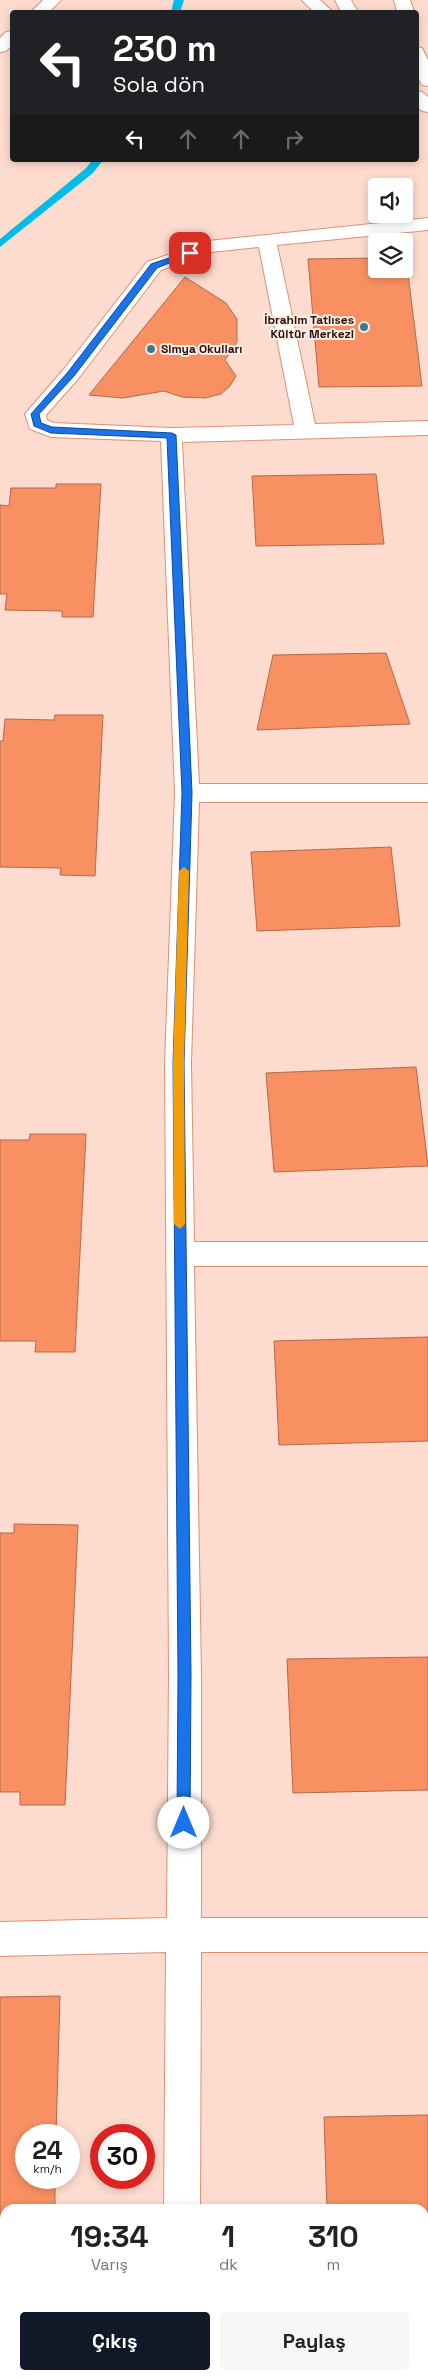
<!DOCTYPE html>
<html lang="tr">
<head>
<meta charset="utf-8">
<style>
	:root { --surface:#fff; --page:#f6f6f6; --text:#222; --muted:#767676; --accent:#111827 }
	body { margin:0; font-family:"Space Grotesk",sans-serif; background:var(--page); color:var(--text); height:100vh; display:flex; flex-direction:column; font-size:19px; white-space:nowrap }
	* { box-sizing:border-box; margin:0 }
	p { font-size:16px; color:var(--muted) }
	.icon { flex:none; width:28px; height:28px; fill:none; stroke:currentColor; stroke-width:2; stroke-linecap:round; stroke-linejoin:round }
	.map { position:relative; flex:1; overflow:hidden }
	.sheet { position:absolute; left:0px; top:2204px; width:429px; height:176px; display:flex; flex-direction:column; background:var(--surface); border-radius:15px 15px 0 0; box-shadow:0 2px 8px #0003 }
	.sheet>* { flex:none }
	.banner { position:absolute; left:10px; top:10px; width:409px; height:152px; border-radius:5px; box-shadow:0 2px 8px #0003; background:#202124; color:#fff; overflow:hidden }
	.controls { position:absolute; left:368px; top:178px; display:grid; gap:10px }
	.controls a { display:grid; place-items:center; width:45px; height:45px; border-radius:5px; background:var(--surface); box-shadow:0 2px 8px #0003; font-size:25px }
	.speed { position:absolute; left:15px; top:2124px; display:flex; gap:10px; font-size:25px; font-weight:700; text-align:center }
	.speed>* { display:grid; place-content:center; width:65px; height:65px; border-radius:50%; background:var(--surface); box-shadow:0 2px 8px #0003; line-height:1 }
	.speed small { font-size:12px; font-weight:400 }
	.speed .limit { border:8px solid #d22; background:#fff; color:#111 }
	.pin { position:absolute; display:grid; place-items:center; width:42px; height:42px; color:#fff; margin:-21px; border-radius:10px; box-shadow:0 2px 8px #0006 }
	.me { position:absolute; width:55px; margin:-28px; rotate:0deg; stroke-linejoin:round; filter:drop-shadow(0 0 4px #0008) }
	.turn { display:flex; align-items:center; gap:18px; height:105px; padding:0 20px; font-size:22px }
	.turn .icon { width:65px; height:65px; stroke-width:2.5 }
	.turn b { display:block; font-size:35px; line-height:42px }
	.lanes { display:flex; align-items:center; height:48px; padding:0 20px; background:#0003; justify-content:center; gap:25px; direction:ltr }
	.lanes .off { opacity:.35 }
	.eta { display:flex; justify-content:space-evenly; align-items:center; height:85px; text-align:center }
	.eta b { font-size:30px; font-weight:700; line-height:35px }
	.cta { display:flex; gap:10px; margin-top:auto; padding:10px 20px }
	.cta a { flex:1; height:58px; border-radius:5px; background:var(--accent); color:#fff; font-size:20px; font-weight:700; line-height:58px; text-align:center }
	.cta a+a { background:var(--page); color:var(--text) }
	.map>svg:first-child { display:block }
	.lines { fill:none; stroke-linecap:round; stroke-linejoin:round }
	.stream { fill:#00bdec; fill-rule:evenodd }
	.building { fill:#f89062; stroke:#b16a4b }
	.street-casing { stroke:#dc9171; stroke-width:2 }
	.secondary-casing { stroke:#dc9171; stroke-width:2 }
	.highway-casing { stroke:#dc9171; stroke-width:2 }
	.street { fill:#fff; fill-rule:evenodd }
	.secondary { fill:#fff; fill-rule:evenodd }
	.highway { fill:#fff; fill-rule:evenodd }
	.route { fill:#1a73e8; stroke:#114b97 }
	.slow { fill:#f59e0b }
	.poi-dot { fill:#3d7a90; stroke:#feeee7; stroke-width:2 }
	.labels { text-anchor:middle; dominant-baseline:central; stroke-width:4; stroke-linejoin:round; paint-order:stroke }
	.far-poi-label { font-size:12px; font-weight:bold; fill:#2b0f04; stroke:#feeee7; text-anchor:end }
</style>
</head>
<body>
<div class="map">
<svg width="428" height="2379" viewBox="0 0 428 2379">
	<rect width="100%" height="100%" fill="#fddccf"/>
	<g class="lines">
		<path class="stream" d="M174,0H184L180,12H171Z
			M93,160H103L93,173L0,247V239L85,169Z"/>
	</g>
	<path class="building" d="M376,258V269H404V258H406L422,386L319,387L308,259Z
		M185,277L226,303L237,319V342L225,360L236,376L230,386L221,394L205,398L182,397L164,391L123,398L89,395Z
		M376,474L384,544L256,546L252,476Z
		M56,484H101L93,617H62V611L5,610L7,594H0V505L9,506L11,488H56Z
		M386,653L410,724L257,730L273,655Z
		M55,715H103L95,876L60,875L61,868L0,867V741H3L5,719L54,720Z
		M391,847L400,926L257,931L251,852Z
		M416,1067L428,1166L274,1172L266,1073Z
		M30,1134H86L75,1352H35L36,1341H0V1140H29Z
		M428,1337V1441L279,1445L274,1341Z
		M14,1524L78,1525L65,1805H20V1792H0V1533H14Z
		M428,1657V1790L293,1793L287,1659Z
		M60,1996L56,2135H26V2178H55V2209H5V2303H0V1997Z
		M428,2115V2255H424V2209H327L324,2117Z"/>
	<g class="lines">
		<defs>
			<path id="street" d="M428,218V230L277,245L315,424L428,421V435L182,442L199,784H428V802H199L191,1063L194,1242H428V1266H194L201,1674V1918H428V1952H201L200,2209H164L166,1952L0,1956V1922L167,1918L169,1674L165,1063L175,793L161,441L51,437L30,429L25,414L64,369L147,262L208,241ZM259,247L294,425L171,428L54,423L47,420L46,415L78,379L161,270L211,252Z
				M163,2375H201V2379H163Z"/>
			<path id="secondary" d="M302,0H320L333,12H314Z
				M335,0H351L358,12H341Z
				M394,0H410L414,12H397Z
				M416,47L422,48L428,60V86L422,85L416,74Z
				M416,91L422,92L428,97V112L422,111L416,106Z"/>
			<path id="highway" d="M43,0H61L49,12H31Z
				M12,31V45L6,51L0,52V38L6,32Z"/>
		</defs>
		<use href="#street" class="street-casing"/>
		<use href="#secondary" class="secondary-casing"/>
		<use href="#highway" class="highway-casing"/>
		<use href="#street" class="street"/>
		<use href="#secondary" class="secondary"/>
		<use href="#highway" class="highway"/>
	</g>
	<path class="route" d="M187,252L194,253L157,268L74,376L39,414L41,423L52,427L172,433L176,435L192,793L184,1063L191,1674L190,1823L188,1828L184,1830L179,1828L177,1823L178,1674L173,1063L182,793L167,438L51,433L34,426L31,414L68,372L151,264Z"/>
	<path class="slow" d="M184,867L189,871L184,1063L185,1224L180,1229L174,1224L173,1063L179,871Z"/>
	<g class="poi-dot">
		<circle cx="364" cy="327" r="5"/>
		<circle cx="151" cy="349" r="5"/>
	</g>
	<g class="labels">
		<g class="far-poi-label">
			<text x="354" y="320">İbrahim Tatlıses<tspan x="354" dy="14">Kültür Merkezi</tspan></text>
			<text x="161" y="349" text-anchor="start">Simya Okulları</text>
		</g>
	</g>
</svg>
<div class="controls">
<a><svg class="icon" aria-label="sound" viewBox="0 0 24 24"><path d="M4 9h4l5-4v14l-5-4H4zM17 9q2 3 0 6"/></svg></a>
<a><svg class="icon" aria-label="layers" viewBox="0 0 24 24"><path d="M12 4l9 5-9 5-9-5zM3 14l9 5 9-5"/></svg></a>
</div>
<div class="speed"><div>24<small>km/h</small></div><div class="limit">30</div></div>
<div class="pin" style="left:190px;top:253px;background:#d93025"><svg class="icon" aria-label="arrive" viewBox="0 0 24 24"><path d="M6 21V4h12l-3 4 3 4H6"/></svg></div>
<svg class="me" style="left:184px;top:1823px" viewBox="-20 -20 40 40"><circle r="19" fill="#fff"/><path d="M0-13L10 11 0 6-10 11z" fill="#1a73e8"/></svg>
<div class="banner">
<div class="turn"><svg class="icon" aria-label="left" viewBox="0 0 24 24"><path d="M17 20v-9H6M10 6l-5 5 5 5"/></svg><div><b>230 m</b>Sola dön</div></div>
<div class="lanes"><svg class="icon" aria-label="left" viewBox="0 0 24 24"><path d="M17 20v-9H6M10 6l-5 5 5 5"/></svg><svg class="icon off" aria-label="ahead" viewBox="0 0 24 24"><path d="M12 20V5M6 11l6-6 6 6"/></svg><svg class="icon off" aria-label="ahead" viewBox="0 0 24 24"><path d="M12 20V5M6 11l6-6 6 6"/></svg><svg class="icon off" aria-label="right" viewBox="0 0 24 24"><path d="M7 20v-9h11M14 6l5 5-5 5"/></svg></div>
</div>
<section class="sheet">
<div class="eta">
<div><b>19:34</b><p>Varış</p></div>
<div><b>1</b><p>dk</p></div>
<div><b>310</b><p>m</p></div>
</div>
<div class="cta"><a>Çıkış</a><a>Paylaş</a></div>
</section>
</div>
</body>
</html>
